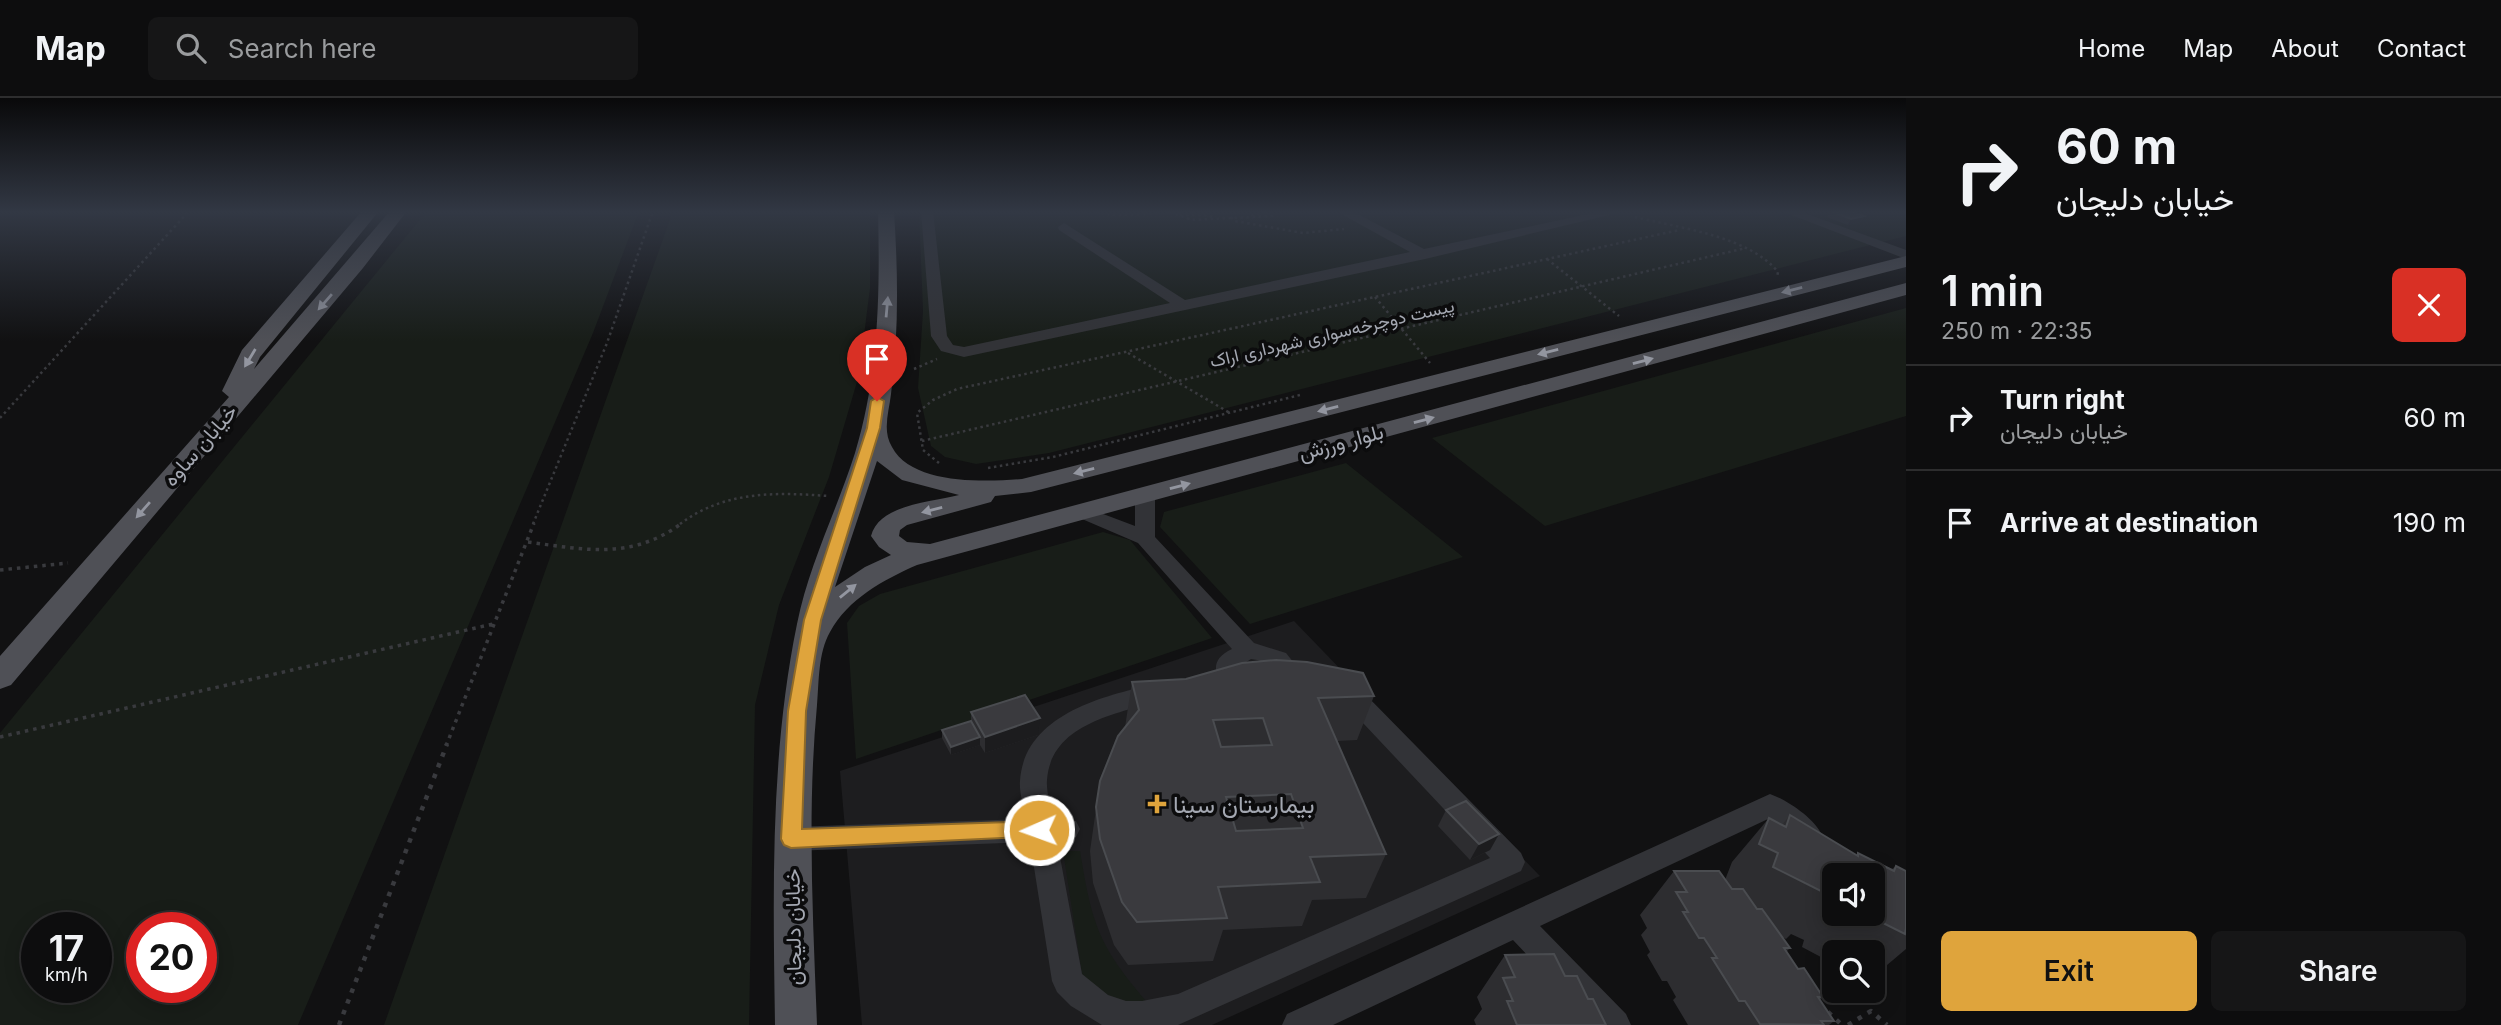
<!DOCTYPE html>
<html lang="en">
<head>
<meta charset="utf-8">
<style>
	:root { --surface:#0d0d0e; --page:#161617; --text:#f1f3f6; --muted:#9a9c9e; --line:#2d2d2e; --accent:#dfa43c }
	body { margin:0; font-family:Inter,Vazirmatn,sans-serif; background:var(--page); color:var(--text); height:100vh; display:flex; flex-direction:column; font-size:26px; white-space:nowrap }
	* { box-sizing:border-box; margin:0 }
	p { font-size:23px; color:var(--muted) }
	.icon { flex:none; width:38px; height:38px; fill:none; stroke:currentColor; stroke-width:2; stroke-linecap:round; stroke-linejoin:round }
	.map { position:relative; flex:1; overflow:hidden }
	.side { display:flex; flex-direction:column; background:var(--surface); width:595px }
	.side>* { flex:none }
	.guide { background:#0d0d0e; color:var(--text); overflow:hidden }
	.controls { position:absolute; left:1822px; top:765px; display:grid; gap:14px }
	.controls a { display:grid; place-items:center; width:63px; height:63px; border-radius:10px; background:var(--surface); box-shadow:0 4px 18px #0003,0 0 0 2px var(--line); font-size:35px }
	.speed { position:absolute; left:21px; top:814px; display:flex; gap:14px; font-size:35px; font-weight:700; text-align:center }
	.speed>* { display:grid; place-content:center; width:91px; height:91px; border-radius:50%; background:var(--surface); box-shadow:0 4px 18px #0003,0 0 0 2px var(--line); line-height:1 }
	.speed small { font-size:18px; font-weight:400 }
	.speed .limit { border:10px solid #d22; background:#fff; color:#111 }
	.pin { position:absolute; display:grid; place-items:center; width:60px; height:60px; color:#fff; margin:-72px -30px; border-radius:50% 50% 50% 0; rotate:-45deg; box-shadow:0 0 7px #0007 }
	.pin .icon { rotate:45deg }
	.me { position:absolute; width:77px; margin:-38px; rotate:268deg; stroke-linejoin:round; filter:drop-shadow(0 0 5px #0008) }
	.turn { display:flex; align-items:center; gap:24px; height:147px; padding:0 35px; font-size:32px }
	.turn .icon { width:91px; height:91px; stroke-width:2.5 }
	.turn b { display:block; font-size:49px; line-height:60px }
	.round { display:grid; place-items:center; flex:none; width:74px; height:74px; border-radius:10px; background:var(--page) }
	.overview { display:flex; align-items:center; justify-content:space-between; height:119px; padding:0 35px }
	h1 { font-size:42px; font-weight:600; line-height:52px }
	.action { display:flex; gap:14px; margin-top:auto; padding:14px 35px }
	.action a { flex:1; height:80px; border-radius:10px; background:var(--accent); color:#111; font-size:28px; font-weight:600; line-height:80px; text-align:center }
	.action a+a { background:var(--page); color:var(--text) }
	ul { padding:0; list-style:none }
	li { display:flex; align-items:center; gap:21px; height:105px; padding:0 35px; border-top:2px solid var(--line) }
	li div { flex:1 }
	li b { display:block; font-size:26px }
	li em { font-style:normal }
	header { display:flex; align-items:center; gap:42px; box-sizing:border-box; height:98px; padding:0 35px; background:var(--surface); border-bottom:2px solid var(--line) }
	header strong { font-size:33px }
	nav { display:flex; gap:38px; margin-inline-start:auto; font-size:24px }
	.search { width:490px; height:63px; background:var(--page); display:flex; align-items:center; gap:18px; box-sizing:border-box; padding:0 24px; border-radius:10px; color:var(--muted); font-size:26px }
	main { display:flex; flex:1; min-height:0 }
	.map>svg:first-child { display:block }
	.built { fill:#1d1d1f }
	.green { fill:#181d18; fill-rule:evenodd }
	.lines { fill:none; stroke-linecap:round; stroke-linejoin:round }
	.path-far2 { stroke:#393a3e; stroke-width:2.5; stroke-dasharray:2.5 3.5; stroke-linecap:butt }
	.path-far1 { stroke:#393a3e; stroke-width:3.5; stroke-dasharray:3.5 5; stroke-linecap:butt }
	.path { stroke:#393a3e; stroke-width:4.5; stroke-dasharray:4.5 7; stroke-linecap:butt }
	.minor { fill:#323337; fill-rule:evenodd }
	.major { fill:#4f5056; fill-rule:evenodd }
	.wall { fill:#2d2d30; fill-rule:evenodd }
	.shaded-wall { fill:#1c1c1e }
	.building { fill:#3a3a3e; stroke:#4a4c50; stroke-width:2; fill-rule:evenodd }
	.oneway { fill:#9396a0 }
	.route { fill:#dfa43c; stroke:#916b27; stroke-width:2 }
	.poi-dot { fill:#dfa43c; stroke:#0c0c0d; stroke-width:2.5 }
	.labels { text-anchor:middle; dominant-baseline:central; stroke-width:7; stroke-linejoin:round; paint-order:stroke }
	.far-street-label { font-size:18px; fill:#a4a8b2; stroke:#0c0c0d }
	.street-label { font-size:21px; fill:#a4a8b2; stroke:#0c0c0d }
	.near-poi-label { font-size:24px; fill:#a4a8b2; stroke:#0c0c0d; text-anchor:start }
</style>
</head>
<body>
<header>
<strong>Map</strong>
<div class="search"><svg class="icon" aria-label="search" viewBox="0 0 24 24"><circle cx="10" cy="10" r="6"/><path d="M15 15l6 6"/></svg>Search here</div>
<nav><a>Home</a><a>Map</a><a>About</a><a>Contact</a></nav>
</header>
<main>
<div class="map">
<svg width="1906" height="927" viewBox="0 0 1906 927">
	<rect width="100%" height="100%" fill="#111112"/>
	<path class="built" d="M1294,523L1540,778L1212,927H862L840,673Z"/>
	<path class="green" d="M427,113H639L593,235L298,927H0V635ZM37,830H96V889H37ZM142,830H201V889H142Z
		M673,113H870V190L859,277L829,379L779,507L755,607L749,927H384Z
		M919,113H1906V138L1049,355L976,366L945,359L931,348L918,290L923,213Z
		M1906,210V318L1545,428L1432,340Z
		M1346,365L1463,459L1250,526L1160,429L1164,414Z
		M1103,434L1130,442L1212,540L856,661L847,525L859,508L880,496Z
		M1063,753H1080C1092,826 1098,847 1147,904L1124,911L1083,882Z"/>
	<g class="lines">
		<path class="path-far2" d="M1071,113L1118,117L1214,113
			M1170,114L1192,122L1272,118L1281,113
			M1198,116L1214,119
			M1180,117H1200
			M1251,117L1278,113
			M1231,119L1235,123L1303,135L1344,131
			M1635,119C1679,130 1749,138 1778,174L1777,179
			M1547,161L1619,218
			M1375,199L1430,265
			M1128,255L1230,315
			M914,271L937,261
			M0,320L189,113
			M922,343L1746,150
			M939,365L923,352L917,315L933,302L957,291L1679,132
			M988,370L1053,359L1300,297
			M533,426L607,245L653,113
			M680,426C724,393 775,394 828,398"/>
		<path class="path-far1" d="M528,444C586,452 632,462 682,425
			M0,472L68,465
			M0,639L493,526
			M446,648L534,425"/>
		<path class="path" d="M1828,914L1842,927
			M339,927L447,646
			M1848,927L1871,913L1887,927"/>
		<path class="minor" d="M921,113H933L947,238L953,247L964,249L1170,205L1059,132L1058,129L1064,125L1185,202L1410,154L1336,113H1352L1424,151L1602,113H1626L1425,161L964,259L941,253L931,238Z
			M1781,113H1799L1906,152V161Z
			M1145,391L1155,397V439L1254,545L1286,555L1302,575L1297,596C1286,601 1276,606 1264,606C1236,606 1192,569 1232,551L1138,445L1075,418L1072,414L1082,408L1135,428V397ZM1251,561C1263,562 1270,567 1278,576L1277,585L1260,588L1245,580L1240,568Z
			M1157,586L1166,589L1169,595L1166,601C1121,615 1051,624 1047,682C1046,694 1051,708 1053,720L1076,723L1080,731L1076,739L1057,743L1082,876L1108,897L1126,903H1142L1178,896L1490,760L1347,608L1338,605L1335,599L1338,593L1347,590L1365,596L1521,755L1525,764L1521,773L1178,927H1102L1071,908L1057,894L1052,883L1030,744L791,753L781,749L777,741L781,733L791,729L1026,721C1024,709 1019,695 1020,683C1024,617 1104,597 1157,586Z
			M1770,696C1787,702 1814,720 1822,737L1818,745C1798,752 1782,733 1768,721L1540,828L1626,916L1631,927H1593L1513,842L1333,927H1282L1287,916Z"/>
		<path class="major" d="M362,113H379L260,259L254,271L390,113H407L363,170L11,587L0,591V558L229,299L222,293L242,252Z
			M878,113H894C898,174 899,235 891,296C889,314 882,332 892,349C912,387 985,384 1022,381L1906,158V169L1031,394L995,398L991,404L907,427L900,432L899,438L907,444L930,446L1906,185V197L917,467C883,482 848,501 830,534C818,555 819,584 817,607C807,713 813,821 817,927H775C773,793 770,657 797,526C809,466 837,412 855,355C879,277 880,194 878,113ZM877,363L902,382L959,397C932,404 879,406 871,438L879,449L891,457L865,469L835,489Z"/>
	</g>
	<path class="wall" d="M1831,113L1864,118L1860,124L1848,127L1827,119Z
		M1132,584L1374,598L1357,642L1337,643L1386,756L1366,800L1312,802L1302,828L1223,832L1213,863L1128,867L1114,847L1093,785L1090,753L1100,683L1125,629Z
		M971,614L1038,637L985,655L980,647L951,657L942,640V632L971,623Z
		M1446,712L1499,736L1490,752L1470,762L1438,728Z
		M1790,717L1856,757L1858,755L1892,771L1896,768L1906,773V851L1880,873L1872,869V854H1834V866L1802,849L1804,842L1791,836L1786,841L1781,838L1790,850L1786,854L1798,871L1823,899L1820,902L1834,923L1829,927H1688L1673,902L1676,899L1667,883H1662L1647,857L1650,854L1641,837L1647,830L1640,817L1674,773L1725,782L1732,764L1769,720L1782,727ZM1834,777L1872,816H1834Z
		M1505,857L1565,878L1588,901L1606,927H1476L1474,922L1482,911L1477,899Z"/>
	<path class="shaded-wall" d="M1864,118L1860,124L1848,127L1851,121Z
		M1040,620L1038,637L985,655V639Z
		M980,639V647L951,657V649Z
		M1499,736L1490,752L1470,762L1479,746Z"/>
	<path class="building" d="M1831,113H1850L1864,118L1851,121Z
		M1276,562L1307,564L1363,575L1374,598L1318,600L1386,756L1310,759L1320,784L1218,789L1227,820L1137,824L1122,804L1100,741L1096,709L1100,683L1118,638L1139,612L1132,584L1186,581L1242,565ZM1263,620L1272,647L1221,649L1213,622ZM1291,696L1303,730L1236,733L1226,699Z
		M1025,597L1040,620L985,639L971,614Z
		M971,623L980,639L951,649L942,632Z
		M1466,703L1499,736L1479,746L1446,712Z
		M1790,717L1858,758V755L1894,773L1896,768L1906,773V830L1905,836L1865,816H1872V777H1834V792L1831,791L1829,797L1773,769L1778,755L1759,746L1769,720L1786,729Z
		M1674,773H1719L1732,791H1743L1757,811H1762L1790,850H1784L1798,871L1804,870L1823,899H1818L1834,923H1821L1824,927L1760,926L1745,903H1739L1712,860H1717L1704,840H1699L1683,814H1688L1676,794H1687Z
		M1554,856L1565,878H1577L1588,901H1593L1606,927H1517L1507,903H1513L1503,880L1515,879L1505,857Z"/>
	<defs><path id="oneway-solid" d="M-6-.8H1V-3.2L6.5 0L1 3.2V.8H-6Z" transform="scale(1.75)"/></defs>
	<g class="oneway">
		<use href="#oneway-solid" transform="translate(1792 192) rotate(166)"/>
		<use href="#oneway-solid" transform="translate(325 204) rotate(131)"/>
		<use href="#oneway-solid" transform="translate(887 209) rotate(-85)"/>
		<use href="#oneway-solid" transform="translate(1548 254) rotate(166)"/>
		<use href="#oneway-solid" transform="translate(250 260) rotate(121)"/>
		<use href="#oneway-solid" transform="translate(1643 263) rotate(-15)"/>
		<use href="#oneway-solid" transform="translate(1328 311) rotate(166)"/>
		<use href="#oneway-solid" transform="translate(1424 322) rotate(-15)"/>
		<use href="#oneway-solid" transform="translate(1084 373) rotate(166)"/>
		<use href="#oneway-solid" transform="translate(1180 388) rotate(-15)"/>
		<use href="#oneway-solid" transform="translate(143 412) rotate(131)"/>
		<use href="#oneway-solid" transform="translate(932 412) rotate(166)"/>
		<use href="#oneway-solid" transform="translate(848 493) rotate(-39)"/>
	</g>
	<linearGradient id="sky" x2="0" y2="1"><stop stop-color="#09090a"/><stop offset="0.47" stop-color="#323844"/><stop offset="1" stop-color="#323844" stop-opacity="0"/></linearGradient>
	<rect width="1906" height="243" fill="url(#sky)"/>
	<path class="route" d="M877,299L884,303L880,330L821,522L806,613L802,731L1039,723L1047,725L1050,732L1047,738L791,750L784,747L781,741L788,613L804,522L867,330L871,303Z"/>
	<path class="poi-dot" d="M1153.5 695.5h7v7h7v7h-7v7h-7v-7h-7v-7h7z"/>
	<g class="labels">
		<g class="far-street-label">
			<text transform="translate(1332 235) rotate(-13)">پیست دوچرخه‌سواری شهرداری اراک</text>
		</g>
		<g class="street-label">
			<text transform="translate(1341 344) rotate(-15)">بلوار ورزش</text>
			<text transform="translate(200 347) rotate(-49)">خیابان ساوه</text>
			<text transform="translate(793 829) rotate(-91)">خیابان دلیجان</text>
		</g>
		<g class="near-poi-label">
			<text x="1173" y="706">بیمارستان سینا</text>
		</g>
	</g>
</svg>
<div class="controls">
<a><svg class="icon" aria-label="sound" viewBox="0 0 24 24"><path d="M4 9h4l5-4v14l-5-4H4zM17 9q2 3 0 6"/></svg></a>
<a><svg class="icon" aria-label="search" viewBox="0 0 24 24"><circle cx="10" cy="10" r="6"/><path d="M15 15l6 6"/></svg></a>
</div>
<div class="speed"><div>17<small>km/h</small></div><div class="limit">20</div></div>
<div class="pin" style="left:877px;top:303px;background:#d93025"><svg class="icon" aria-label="arrive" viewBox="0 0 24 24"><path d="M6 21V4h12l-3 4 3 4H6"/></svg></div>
<svg class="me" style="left:1039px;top:732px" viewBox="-20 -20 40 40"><circle r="17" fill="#dfa43c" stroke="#fff" stroke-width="3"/><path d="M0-11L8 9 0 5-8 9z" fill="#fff"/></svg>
</div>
<section class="side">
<div class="guide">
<div class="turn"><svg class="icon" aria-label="right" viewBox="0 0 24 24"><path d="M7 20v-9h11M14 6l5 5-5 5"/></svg><div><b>60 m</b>خیابان دلیجان</div></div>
</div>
<div class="overview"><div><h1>1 min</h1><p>250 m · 22:35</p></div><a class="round" style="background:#d93025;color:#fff"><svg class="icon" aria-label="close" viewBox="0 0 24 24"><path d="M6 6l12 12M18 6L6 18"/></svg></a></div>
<ul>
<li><svg class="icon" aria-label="right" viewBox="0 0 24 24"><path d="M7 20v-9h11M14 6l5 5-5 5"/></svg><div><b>Turn right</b><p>خیابان دلیجان</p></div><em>60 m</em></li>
<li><svg class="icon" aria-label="arrive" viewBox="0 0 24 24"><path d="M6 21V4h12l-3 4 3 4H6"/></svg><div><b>Arrive at destination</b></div><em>190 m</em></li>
</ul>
<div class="action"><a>Exit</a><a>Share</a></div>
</section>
</main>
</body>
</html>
